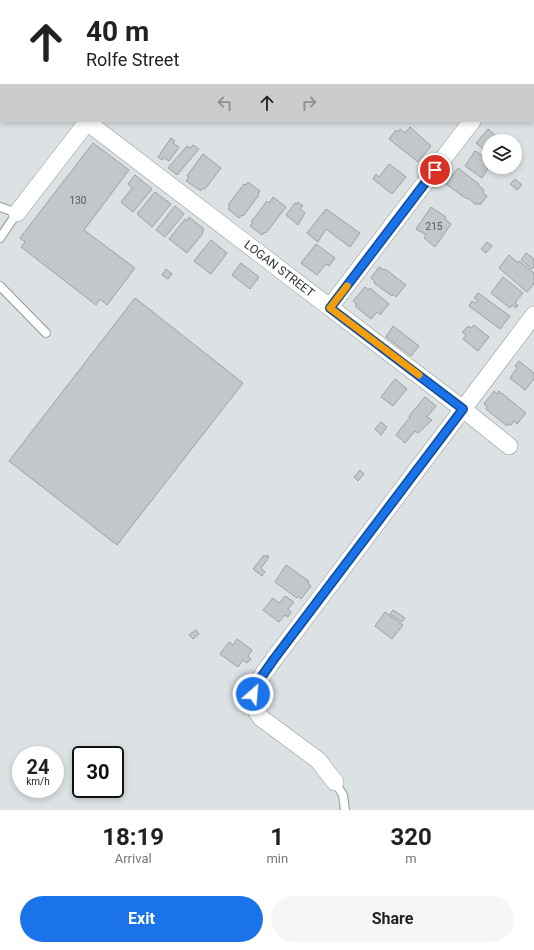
<!DOCTYPE html>
<html lang="en">
<head>
<meta charset="utf-8">
<style>
	:root { --surface:#fff; --page:#f6f6f6; --text:#222; --muted:#767676; --accent:#1a73e8 }
	body { margin:0; font-family:Roboto,sans-serif; background:var(--page); color:var(--text); height:100vh; display:flex; flex-direction:column; font-size:15px; white-space:nowrap }
	* { box-sizing:border-box; margin:0 }
	p { font-size:13px; color:var(--muted) }
	.icon { flex:none; width:22px; height:22px; fill:none; stroke:currentColor; stroke-width:2; stroke-linecap:round; stroke-linejoin:round }
	.map { position:relative; height:810px; overflow:hidden }
	.drawer { display:flex; flex-direction:column; background:var(--surface); flex:1 }
	.drawer>* { flex:none }
	.top-card { position:absolute; left:0px; top:0px; width:534px; height:122px; box-shadow:0 2px 6px #0003; background:#fff; color:var(--text); overflow:hidden }
	.controls { position:absolute; left:482px; top:134px; display:grid; gap:8px }
	.controls a { display:grid; place-items:center; width:40px; height:40px; border-radius:50%; background:var(--surface); box-shadow:0 2px 6px #0003; font-size:20px }
	.speed { position:absolute; left:12px; top:746px; display:flex; gap:8px; font-size:20px; font-weight:700; text-align:center }
	.speed>* { display:grid; place-content:center; width:52px; height:52px; border-radius:50%; background:var(--surface); box-shadow:0 2px 6px #0003; line-height:1 }
	.speed small { font-size:10px; font-weight:400 }
	.speed .limit { border:2px solid #111; border-radius:6px; background:#fff; color:#111 }
	.pin { position:absolute; display:grid; place-items:center; width:34px; height:34px; color:#fff; margin:-17px; border:2px solid #fff; border-radius:50%; box-shadow:0 1px 4px #0007 }
	.me { position:absolute; width:44px; margin:-22px; rotate:27deg; stroke-linejoin:round; filter:drop-shadow(0 0 3px #0008) }
	.turn { display:flex; align-items:center; gap:14px; height:84px; padding:0 20px; font-size:18px }
	.turn .icon { width:52px; height:52px; stroke-width:2.5 }
	.turn b { display:block; font-size:28px; line-height:34px }
	.lanes { display:flex; align-items:center; height:38px; padding:0 20px; background:#0003; justify-content:center; gap:20px; direction:ltr }
	.lanes .off { opacity:.35 }
	.eta { display:flex; justify-content:space-evenly; align-items:center; height:68px; text-align:center }
	.eta b { font-size:24px; font-weight:700; line-height:28px }
	.button { display:flex; gap:8px; margin-top:auto; padding:8px 20px }
	.button a { flex:1; height:46px; border-radius:24px; background:var(--accent); color:#fff; font-size:16px; font-weight:700; line-height:46px; text-align:center }
	.button a+a { background:var(--page); color:var(--text) }
	.map>svg:first-child { display:block }
	.building { fill:#c2c8ca; stroke:#9ca1a3 }
	.lines { fill:none; stroke-linecap:round; stroke-linejoin:round }
	.lane-casing { stroke:#92979a; stroke-width:10 }
	.street-casing { stroke:#92979a; stroke-width:18 }
	.lane { stroke:#fff; stroke-width:8 }
	.street { stroke:#fff; stroke-width:17 }
	.route-casing { stroke:#114b97; stroke-width:10 }
	.route { stroke:#1a73e8; stroke-width:7 }
	.slow { stroke:#f59e0b; stroke-width:7 }
	.labels { text-anchor:middle; dominant-baseline:central; stroke-width:3; stroke-linejoin:round; paint-order:stroke }
	.number-label { font-size:10px; fill:#565a5b }
	.street-label { font-size:12px; fill:#323536; stroke:#e9eef1 }
</style>
</head>
<body>
<div class="map">
<svg width="534" height="810" viewBox="0 0 534 810">
	<rect width="100%" height="100%" fill="#dce1e4"/>
	<path class="building" d="M0,0H54L1,1V50Z
		M73,0H160L73,1Z
		M410,127L431,146L418,162L389,139L396,130L398,132L400,129L405,133Z
		M488,129L502,141H489V154L476,143Z
		M171,138L175,141L173,143L179,147L169,161L164,158L162,160L158,157Z
		M93,143L129,170L84,230L135,268L107,305L100,299L96,305L21,247L25,242L20,238Z
		M193,145L199,149L177,175L168,168L187,146L191,148Z
		M475,151L489,160V167L482,178L465,166Z
		M203,154L221,168L205,189L203,188L201,191L186,181L189,177L187,176Z
		M389,164L406,177L392,194L373,179L376,174L379,177Z
		M458,168L479,184L478,185L484,190L483,193L487,196L480,205L478,203L476,205L468,198L467,199L446,184Z
		M135,175L152,189L133,212L121,202L132,188L128,184Z
		M515,179L522,185L517,190L510,184Z
		M248,182L260,191L258,194L259,195L243,216L242,215L239,218L228,209L230,206L228,205L244,184L246,185Z
		M155,192L171,204L152,227L137,214Z
		M273,197L286,207L266,233L264,232L262,235L250,226L253,223L251,222L267,201L269,203Z
		M298,202L303,206L300,209L305,213L298,225L286,215L295,203L297,204Z
		M175,206L184,214L165,237L156,230Z
		M431,207L446,217L445,219L451,224L435,247L424,238L426,235L416,229Z
		M326,209L360,233L350,247L326,229L318,242L307,233Z
		M189,217L204,229L202,232L203,233L187,253L169,239L185,219L187,221Z
		M211,240L227,253L211,274L194,261Z
		M487,242L492,246L486,253L481,249Z
		M316,244L335,258L329,266L326,264L317,275L301,263Z
		M526,253L534,259V267L532,269L521,260Z
		M509,255L518,263L519,261L534,273V284L527,292L499,268Z
		M241,263L259,277L250,289L232,275Z
		M379,267L384,270L385,269L406,285L396,297L393,294L392,296L374,283L375,281L371,278Z
		M166,269L172,274L168,279L162,275Z
		M503,277L523,293L515,303L518,305L516,308L512,305L510,308L491,293Z
		M365,287L368,290L370,288L389,304L380,315L377,312L371,319L355,306L357,304L353,301Z
		M478,293L510,316L500,329L469,306L472,301L475,303L478,300L474,298Z
		M135,298L243,383L117,545L9,461Z
		M474,325L489,337L478,351L463,339L466,335L462,332L468,326L471,328Z
		M393,326L419,346L411,356L386,337Z
		M519,361L534,373V379L525,390L510,378L517,368L515,366Z
		M395,379L407,389L393,406L381,397Z
		M494,391L497,394L499,391L526,413L517,424L514,421L511,425L508,424L507,426L486,409L487,407L484,404Z
		M425,397L436,406L427,417L432,420L418,433L415,431L405,443L396,435L410,417L409,416Z
		M381,422L387,427L381,435L375,429Z
		M360,470L364,474L358,481L354,477Z
		M264,555L266,557L267,555L269,557L261,568L265,572L262,576L253,569Z
		M286,565L309,581L308,583L311,586L301,599L298,596L297,598L275,582Z
		M285,596L294,602L288,609L291,612L288,617L285,615L279,622L263,610L273,598L279,603Z
		M393,610L405,618L402,622L390,614Z
		M385,612L403,625L392,639L375,626Z
		M196,630L199,634L193,639L189,635Z
		M237,639L252,650L248,656L251,659L247,663L243,660L238,667L220,654L229,642L233,645Z"/>
	<g class="lines">
		<defs>
			<path id="lane" d="M0,207L17,213L0,238
				M0,286L46,333
				M335,782L343,795L345,810"/>
			<g id="street">
				<path d="M180,1V0"/>
				<path d="M533,40L534,39"/>
				<path id="s1" d="M87,122L463,409L509,446"/>
				<path d="M17,213L88,121"/>
				<path d="M330,307L472,121"/>
				<path d="M335,782L318,760L261,718C243,694 260,679 274,659L534,315"/>
			</g>
		</defs>
		<use href="#lane" class="lane-casing"/>
		<use href="#street" class="street-casing"/>
		<use href="#lane" class="lane"/>
		<use href="#street" class="street"/>
	</g>
	<g class="lines">
		<defs>
			<path id="route" d="M253,694L255,686L274,659L463,409L330,308L435,170"/>
		</defs>
		<use href="#route" class="route-casing"/>
		<use href="#route" class="route"/>
		<path class="slow" d="M347,286L330,308L419,375"/>
	</g>
	<g class="labels">
		<g class="number-label">
			<text x="78" y="200">130</text>
			<text x="434" y="226">215</text>
		</g>
		<g class="street-label">
			<text stroke="none"><textPath href="#s1" startOffset="242">LOGAN STREET</textPath></text>
		</g>
	</g>
</svg>
<div class="controls">
<a><svg class="icon" aria-label="layers" viewBox="0 0 24 24"><path d="M12 4l9 5-9 5-9-5zM3 14l9 5 9-5"/></svg></a>
</div>
<div class="speed"><div>24<small>km/h</small></div><div class="limit">30</div></div>
<div class="pin" style="left:435px;top:170px;background:#d93025"><svg class="icon" aria-label="arrive" viewBox="0 0 24 24"><path d="M6 21V4h12l-3 4 3 4H6"/></svg></div>
<svg class="me" style="left:253px;top:694px" viewBox="-20 -20 40 40"><circle r="17" fill="#1a73e8" stroke="#fff" stroke-width="3"/><path d="M0-11L8 9 0 5-8 9z" fill="#fff"/></svg>
<div class="top-card">
<div class="turn"><svg class="icon" aria-label="ahead" viewBox="0 0 24 24"><path d="M12 20V5M6 11l6-6 6 6"/></svg><div><b>40 m</b>Rolfe Street</div></div>
<div class="lanes"><svg class="icon off" aria-label="left" viewBox="0 0 24 24"><path d="M17 20v-9H6M10 6l-5 5 5 5"/></svg><svg class="icon" aria-label="ahead" viewBox="0 0 24 24"><path d="M12 20V5M6 11l6-6 6 6"/></svg><svg class="icon off" aria-label="right" viewBox="0 0 24 24"><path d="M7 20v-9h11M14 6l5 5-5 5"/></svg></div>
</div>
</div>
<section class="drawer">
<div class="eta">
<div><b>18:19</b><p>Arrival</p></div>
<div><b>1</b><p>min</p></div>
<div><b>320</b><p>m</p></div>
</div>
<div class="button"><a>Exit</a><a>Share</a></div>
</section>
</body>
</html>
